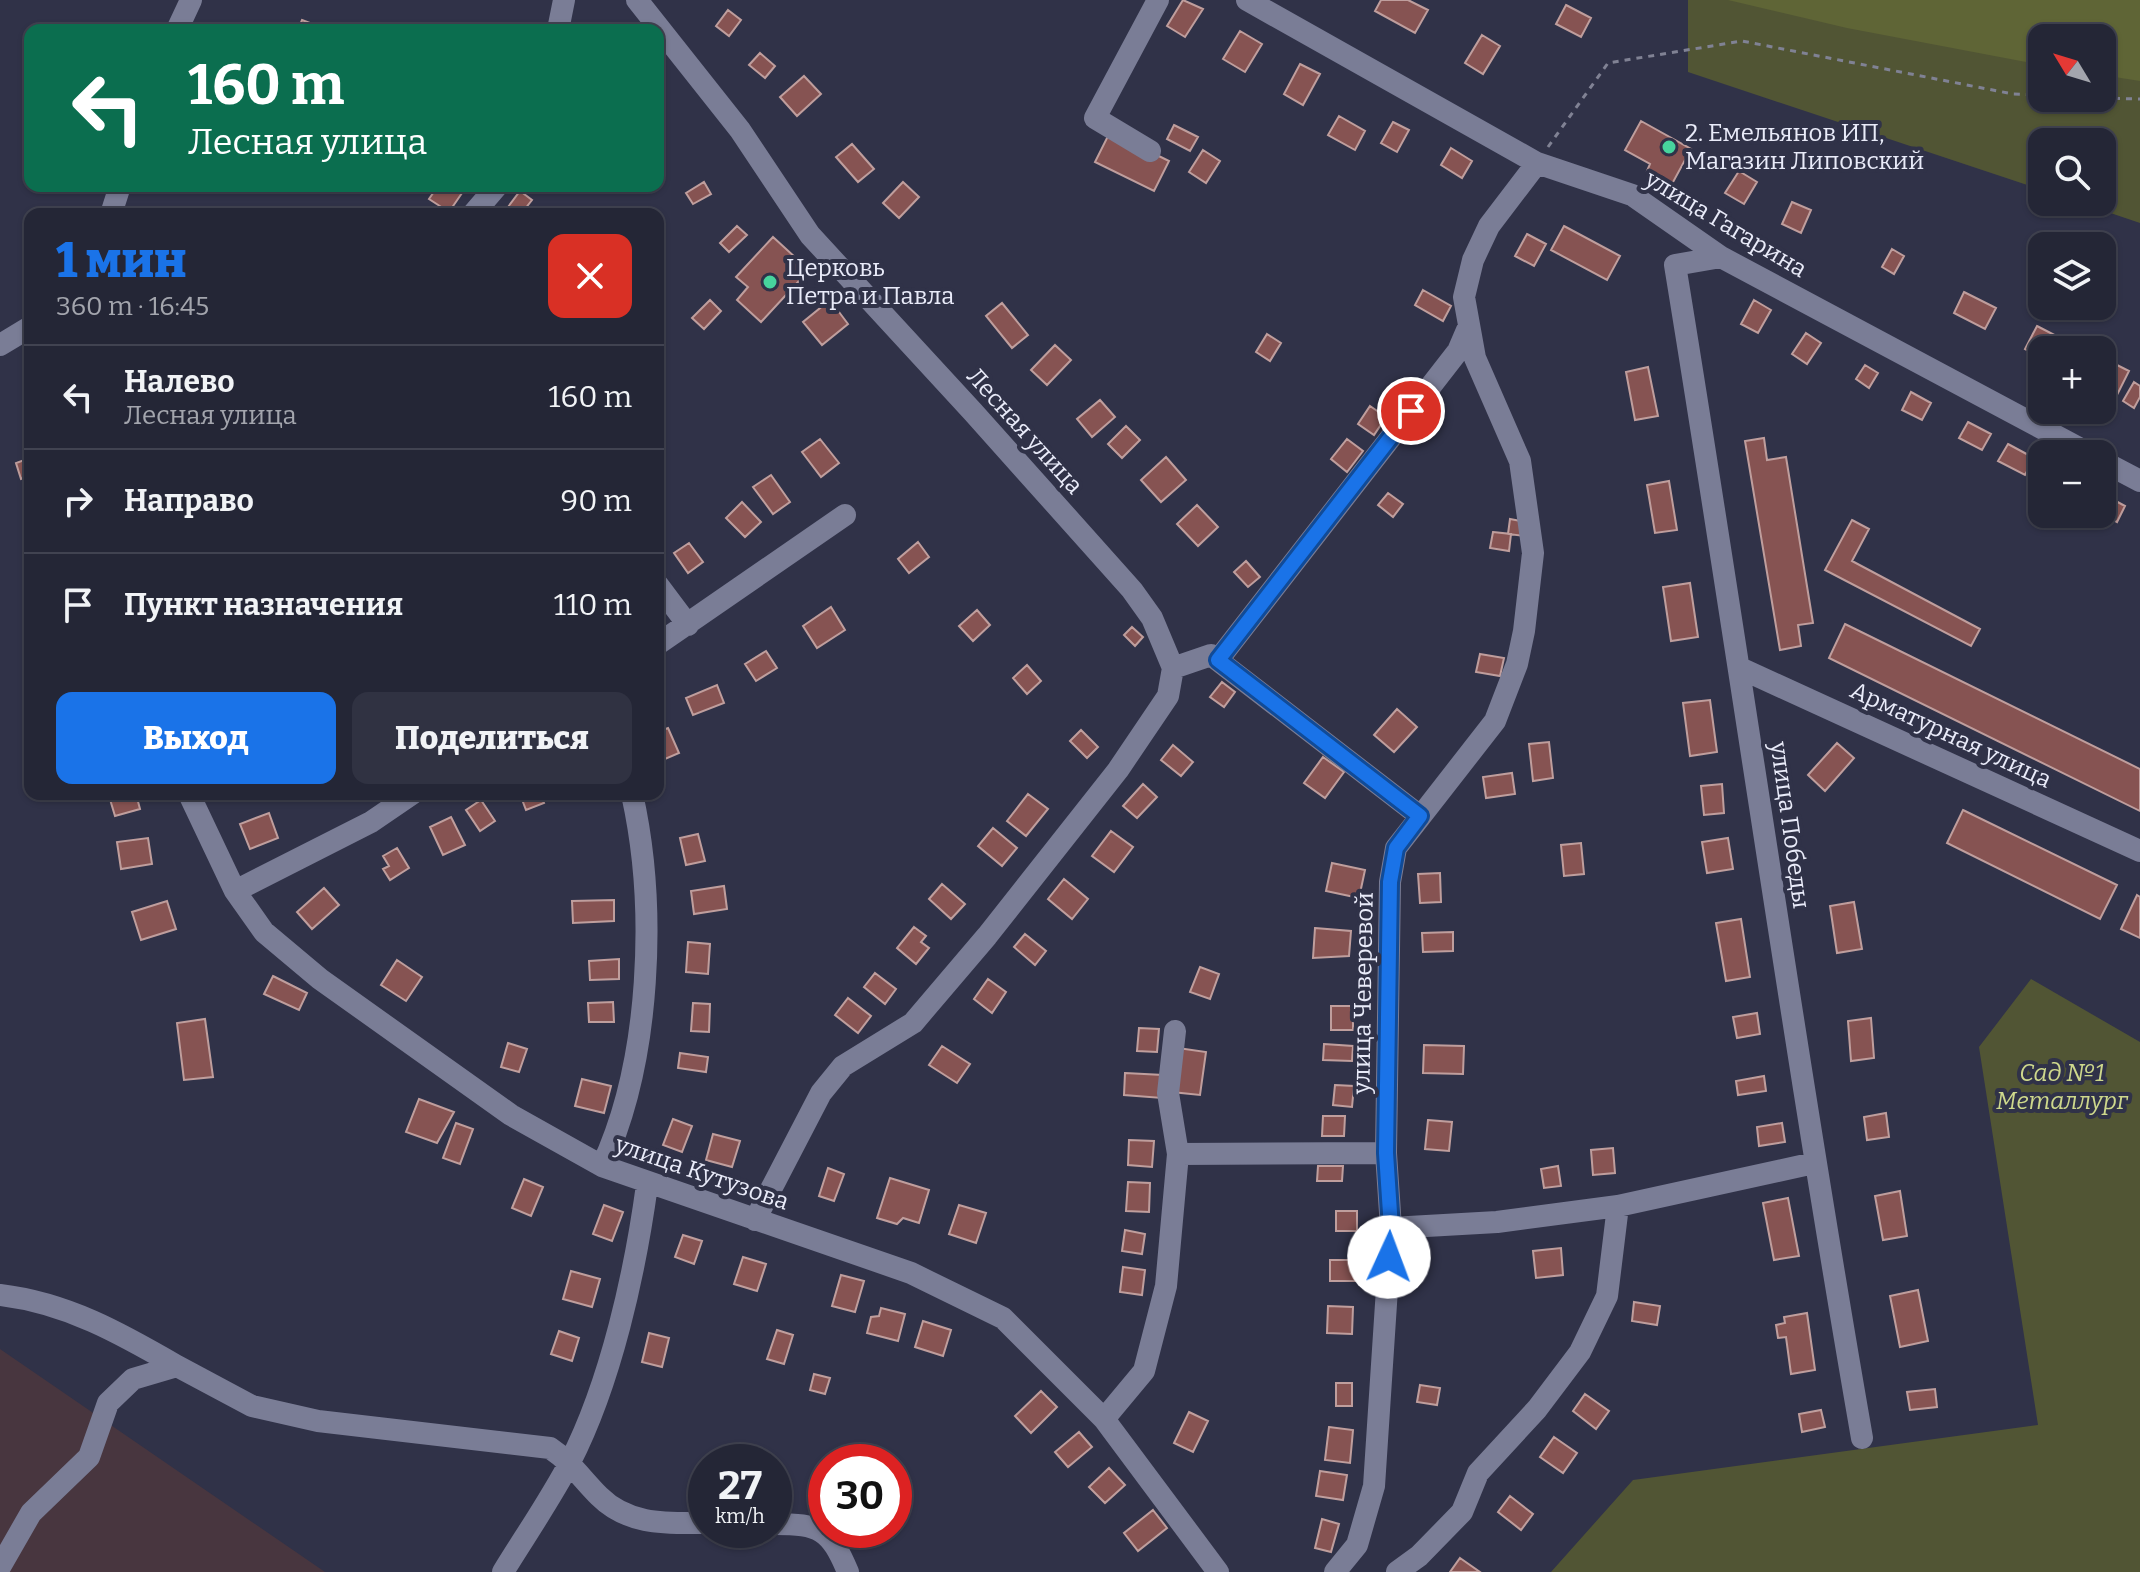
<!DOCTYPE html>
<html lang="ru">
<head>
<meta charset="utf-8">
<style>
	:root { --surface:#242636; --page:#303242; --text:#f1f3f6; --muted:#a3a5ad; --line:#414351; --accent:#1a73e8 }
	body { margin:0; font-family:Bitter,serif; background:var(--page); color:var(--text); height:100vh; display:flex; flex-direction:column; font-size:30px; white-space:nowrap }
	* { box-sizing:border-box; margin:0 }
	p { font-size:26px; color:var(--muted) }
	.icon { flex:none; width:44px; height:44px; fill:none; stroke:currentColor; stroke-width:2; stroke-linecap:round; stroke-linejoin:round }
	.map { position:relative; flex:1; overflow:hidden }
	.drawer { position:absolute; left:24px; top:208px; width:640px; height:592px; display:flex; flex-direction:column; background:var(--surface); border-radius:16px; box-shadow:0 2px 6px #0004,0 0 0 2px var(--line) }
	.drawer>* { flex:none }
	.hud { position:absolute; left:24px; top:24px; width:640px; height:168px; border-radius:16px; box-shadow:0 2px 6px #0004,0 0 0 2px var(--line); background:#0b6e4f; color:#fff; overflow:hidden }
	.needle { width:52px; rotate:308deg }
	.buttons { position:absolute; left:2028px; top:24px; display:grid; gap:16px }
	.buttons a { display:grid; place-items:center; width:88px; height:88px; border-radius:16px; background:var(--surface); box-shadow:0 2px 6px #0004,0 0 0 2px var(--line); font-size:40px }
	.speed { position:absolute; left:688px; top:1444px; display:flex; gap:16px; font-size:40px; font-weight:700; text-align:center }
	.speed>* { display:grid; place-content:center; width:104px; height:104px; border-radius:50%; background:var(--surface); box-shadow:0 2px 6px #0004,0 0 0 2px var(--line); line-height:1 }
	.speed small { font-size:20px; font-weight:400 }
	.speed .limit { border:12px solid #d22; background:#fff; color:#111 }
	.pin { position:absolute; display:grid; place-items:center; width:68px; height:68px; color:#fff; margin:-34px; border:4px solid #fff; border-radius:50%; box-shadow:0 2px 8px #0007 }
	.me { position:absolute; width:88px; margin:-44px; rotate:2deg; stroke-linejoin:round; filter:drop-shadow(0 0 6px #0008) }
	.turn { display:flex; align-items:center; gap:28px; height:168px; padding:0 32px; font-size:36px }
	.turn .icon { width:104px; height:104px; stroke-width:2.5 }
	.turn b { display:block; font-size:56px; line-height:68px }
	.round { display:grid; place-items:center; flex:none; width:84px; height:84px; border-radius:16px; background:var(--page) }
	.headline { display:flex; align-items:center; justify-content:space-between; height:136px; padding:0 32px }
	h1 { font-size:48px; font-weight:800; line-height:60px; color:var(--accent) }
	.action { display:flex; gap:16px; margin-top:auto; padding:16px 32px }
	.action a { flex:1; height:92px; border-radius:16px; background:var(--accent); color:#fff; font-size:32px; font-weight:800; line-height:92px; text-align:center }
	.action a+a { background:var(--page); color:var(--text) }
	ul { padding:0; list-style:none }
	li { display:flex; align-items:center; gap:24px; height:104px; padding:0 32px; border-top:2px solid var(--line) }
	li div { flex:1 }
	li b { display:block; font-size:30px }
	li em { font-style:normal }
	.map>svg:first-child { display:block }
	.industrial { fill:#48363f }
	.green { fill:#515534; fill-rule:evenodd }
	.forest { fill:#5f6536 }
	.building { fill:#865352; stroke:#bf9e9d; stroke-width:2 }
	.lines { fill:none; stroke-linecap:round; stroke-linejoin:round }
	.path { stroke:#808294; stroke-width:3; stroke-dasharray:6 6; stroke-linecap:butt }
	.minor { stroke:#7a7d96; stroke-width:22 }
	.route-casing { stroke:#114b97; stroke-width:20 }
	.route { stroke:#1a73e8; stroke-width:14 }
	.poi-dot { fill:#47d49d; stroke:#303248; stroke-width:3 }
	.labels { text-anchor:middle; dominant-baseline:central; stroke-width:8; stroke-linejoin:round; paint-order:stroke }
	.poi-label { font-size:24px; fill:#e9ebf9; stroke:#303248; text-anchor:start }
	.street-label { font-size:24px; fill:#e9ebf9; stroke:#303248 }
	.park-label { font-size:24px; font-style:italic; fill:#ced88c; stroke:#303248 }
</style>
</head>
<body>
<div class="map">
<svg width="2140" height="1572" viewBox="0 0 2140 1572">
	<rect width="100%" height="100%" fill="#303248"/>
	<path class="industrial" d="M0,1349L325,1572H0Z"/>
	<path class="green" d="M1688,0H2140V223L2078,202H2102V142H2042V190L1688,72ZM2042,38H2102V98H2042Z
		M2031,979L2140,1042V1572H1551L1633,1480L2038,1425L1979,1047Z"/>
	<path class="forest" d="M1728,0H2140V81L2102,75V38H2042V65L1847,28Z"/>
	<path class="building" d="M1183,0L1203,9L1185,37L1167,26Z
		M1381,0H1408L1428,10L1415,33L1375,11Z
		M1566,5L1591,18L1581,37L1556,24Z
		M728,10L741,20L729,36L716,26Z
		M302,20L318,26L316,30H298Z
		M1240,31L1262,44L1245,72L1223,59Z
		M1482,35L1500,46L1483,74L1465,63Z
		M760,53L775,66L765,78L749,65Z
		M1300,64L1320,74L1303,105L1284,94Z
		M804,76L821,94L797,116L780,97Z
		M1339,116L1365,131L1355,150L1328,135Z
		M1641,121L1691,149L1672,184L1647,171L1650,164L1625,150Z
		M1393,122L1409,130L1397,152L1381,143Z
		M1174,125L1198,137L1190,151L1167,139Z
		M1110,132L1169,161L1154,191L1095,162Z
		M852,144L874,169L858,182L836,157Z
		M1451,148L1472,161L1462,178L1441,165Z
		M1203,150L1220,161L1206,183L1189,172Z
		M1739,171L1757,182L1744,204L1725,193Z
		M704,182L711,194L693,204L686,193Z
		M903,182L919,197L899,218L883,203Z
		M438,186H452L462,193L449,212L429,199Z
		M520,191L532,200L521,214H516L508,207Z
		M1792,202L1811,210L1801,233L1782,224Z
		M737,226L747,235L729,252L720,243Z
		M1564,226L1620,256L1607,280L1551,250Z
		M1527,234L1546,244L1534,266L1515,256Z
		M773,237L809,270L761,322L737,300L748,287L736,277Z
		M1892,249L1904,256L1894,274L1882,267Z
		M1423,290L1451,306L1443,321L1415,305Z
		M1964,292L1996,308L1985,329L1954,313Z
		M710,300L721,311L704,329L692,318Z
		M830,300L848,324L822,345L803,322Z
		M1754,300L1771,310L1758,333L1741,324Z
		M1002,303L1028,335L1012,348L986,316Z
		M2037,326L2066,341L2061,349L2042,350V358L2025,349Z
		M1806,333L1821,343L1807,364L1792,354Z
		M1267,334L1281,343L1270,361L1256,352Z
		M1055,345L1071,360L1047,385L1031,370Z
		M2111,362L2129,371L2117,395L2102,387Z
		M1865,365L1878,373L1869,388L1856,379Z
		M1648,367L1658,416L1635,420L1626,372Z
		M2134,382L2140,386V397L2134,408L2123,401Z
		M1911,392L1931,403L1922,420L1902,410Z
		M1100,400L1115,417L1092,437L1077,419Z
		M1370,406L1386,417L1374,435L1358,424Z
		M1968,422L1991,434L1982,450L1959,438Z
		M1126,426L1140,440L1122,458L1108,444Z
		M1764,438L1767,460L1786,457L1813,623L1798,625L1801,646L1780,650L1745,441Z
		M820,439L839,463L821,477L802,452Z
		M1347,439L1363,451L1347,472L1331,459Z
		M2008,444L2034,458L2025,475L1998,461Z
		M1166,457L1186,480L1161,502L1141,480Z
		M30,458V476L21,479L16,463Z
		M771,475L790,502L773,514L753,487Z
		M1669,481L1677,530L1655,533L1647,485Z
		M1388,493L1403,504L1393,517L1378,505Z
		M2112,499L2125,506L2117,522L2103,514Z
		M742,502L761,522L745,537L726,518Z
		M1197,505L1218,527L1198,546L1177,524Z
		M1510,519L1526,522L1524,536L1508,534Z
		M1852,520L1869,529L1852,561L1980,629L1971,646L1825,570Z
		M1493,532L1511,534L1509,551L1490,548Z
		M918,542L929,557L909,573L898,559Z
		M689,543L703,562L688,573L674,553Z
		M1246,561L1260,577L1248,587L1234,572Z
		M1690,583L1698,637L1671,641L1663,587Z
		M831,607L845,630L817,648L803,626Z
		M977,610L990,625L973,641L959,626Z
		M1845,624L2140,769V811L1829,658Z
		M1132,627L1143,637L1135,646L1124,635Z
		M766,651L777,668L756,681L745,664Z
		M1480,654L1504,658L1500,676L1476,672Z
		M1027,665L1041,681L1027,694L1013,678Z
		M1222,682L1235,692L1224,707L1210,697Z
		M717,685L724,703L693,715L686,698Z
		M1710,700L1717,752L1690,756L1683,703Z
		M1397,709L1417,727L1394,752L1374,735Z
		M668,728L679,753L658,762V732Z
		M1081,730L1098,747L1087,758L1070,741Z
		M1549,742L1553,778L1533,781L1529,744Z
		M1837,743L1854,758L1825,791L1808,775Z
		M1173,745L1193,762L1181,776L1161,760Z
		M1323,757L1344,772L1325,798L1304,783Z
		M1512,773L1515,794L1486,798L1483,777Z
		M1143,784L1157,797L1137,818L1123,806Z
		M1722,784L1724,813L1704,815L1701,786Z
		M136,794L140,809L115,816L109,796Z
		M520,794H540L544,803L526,810Z
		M1028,794L1048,809L1026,836L1007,821Z
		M481,800L495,821L480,831L466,810Z
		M1963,810L2117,885L2100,919L1947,843Z
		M269,813L278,838L250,849L240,824Z
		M451,817L465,845L443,855L430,827Z
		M993,828L1017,848L1002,866L978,846Z
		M1111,831L1133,847L1114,872L1092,856Z
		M698,834L705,861L686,865L680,838Z
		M148,838L152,864L121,869L117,842Z
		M1728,838L1733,869L1707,873L1702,842Z
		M1581,843L1584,874L1564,876L1561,845Z
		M397,848L409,868L390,880L383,869L389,866L383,856Z
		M1332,863L1365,870L1359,898L1326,891Z
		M1440,873L1441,902L1420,903L1418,874Z
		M1064,879L1088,899L1072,919L1048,899Z
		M942,884L965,904L951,919L929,899Z
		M724,886L727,909L694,914L691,891Z
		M324,888L339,905L312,929L297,912Z
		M2137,895L2140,897V938L2121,929Z
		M614,900V921L573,923L572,901Z
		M167,901L176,929L141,940L132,912Z
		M1854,902L1862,949L1837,953L1830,906Z
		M1741,919L1750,977L1726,981L1716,923Z
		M914,927L926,936L921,942L929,948L916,964L897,948Z
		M1315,928L1351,931L1349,956L1313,958Z
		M1453,932V951L1423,952L1422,933Z
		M1025,934L1046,951L1035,965L1014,947Z
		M688,942L710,944L708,974L686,972Z
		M619,959V979L590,980L589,961Z
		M397,960L422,977L406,1001L381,985Z
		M1200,967L1219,974L1210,999L1190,992Z
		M875,973L896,989L885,1004L864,987Z
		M273,976L307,993L299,1010L264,994Z
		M988,979L1006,992L992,1013L974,999Z
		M848,998L871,1016L858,1033L835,1015Z
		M613,1002L614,1022H589L588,1003Z
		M693,1003L710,1004L709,1032L691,1031Z
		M1331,1006H1353V1030H1331Z
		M1757,1013L1760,1034L1737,1038L1733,1017Z
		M1871,1018L1874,1058L1851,1061L1848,1021Z
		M205,1019L213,1077L184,1080L177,1023Z
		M1139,1028L1159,1029L1157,1052L1137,1051Z
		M508,1043L527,1049L519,1072L501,1067Z
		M1324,1044L1353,1046L1352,1061L1323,1060Z
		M1424,1045L1464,1046L1463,1074L1423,1073Z
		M942,1046L970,1064L957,1083L929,1065Z
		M1178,1048L1206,1052L1200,1095L1172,1092Z
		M680,1053L708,1057L706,1072L678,1068Z
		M1125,1073L1163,1075L1162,1098L1124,1095Z
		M1764,1076L1766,1091L1738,1095L1736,1081Z
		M582,1079L611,1086L604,1113L575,1106Z
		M1335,1085L1354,1086L1352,1107L1333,1105Z
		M419,1099L454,1112L437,1143L406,1132Z
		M1886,1113L1889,1137L1867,1140L1864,1117Z
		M1323,1116H1345L1344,1136H1322Z
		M673,1119L692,1126L682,1152L663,1145Z
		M1428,1120L1452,1122L1449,1151L1425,1149Z
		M456,1123L473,1129L460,1164L443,1158Z
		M1782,1123L1785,1142L1759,1146L1757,1127Z
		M713,1134L740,1141L732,1167L706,1160Z
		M1129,1140L1154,1141L1152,1167L1128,1165Z
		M1613,1148L1615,1173L1593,1175L1591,1150Z
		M1318,1166H1343L1342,1181H1317Z
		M1558,1166L1561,1186L1544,1188L1541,1169Z
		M828,1168L844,1174L834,1201L819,1196Z
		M890,1178L929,1190L919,1223L903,1218L897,1224L877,1218Z
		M524,1179L543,1187L531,1216L512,1208Z
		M1128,1182L1150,1183L1149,1212L1126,1211Z
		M1900,1191L1907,1236L1883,1240L1875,1196Z
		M1788,1198L1799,1256L1774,1260L1763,1203Z
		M604,1205L623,1212L612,1241L593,1234Z
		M959,1205L986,1213L976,1243L949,1234Z
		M1336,1211H1357V1231H1336Z
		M1125,1230L1145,1234L1142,1254L1122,1251Z
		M683,1235L702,1241L694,1264L675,1257Z
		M1561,1248L1563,1275L1536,1278L1533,1251Z
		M743,1257L766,1264L757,1291L734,1284Z
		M1330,1260H1355V1281H1330Z
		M1123,1267L1145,1270L1142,1295L1120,1292Z
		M571,1271L600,1279L592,1307L563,1299Z
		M841,1275L864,1281L855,1312L832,1306Z
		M1918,1290L1928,1341L1900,1347L1890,1296Z
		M1634,1302L1660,1306L1657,1325L1632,1321Z
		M1328,1306L1353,1307L1352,1334L1327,1333Z
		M881,1308L905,1314L898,1341L867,1333L871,1317L879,1316Z
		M1807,1313L1815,1370L1791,1374L1786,1337L1778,1338L1776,1325L1785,1323L1784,1317Z
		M923,1321L951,1330L943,1356L915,1347Z
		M777,1330L793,1335L784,1364L767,1359Z
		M559,1331L579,1338L572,1361L551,1354Z
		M649,1333L669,1338L662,1367L642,1362Z
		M814,1374L830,1378L825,1394L810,1390Z
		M1336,1383H1352V1406H1336Z
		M1420,1385L1440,1388L1437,1405L1417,1402Z
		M1935,1389L1937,1407L1910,1410L1907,1392Z
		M1041,1391L1057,1407L1031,1433L1015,1416Z
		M1585,1394L1609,1411L1596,1429L1573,1411Z
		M1821,1410L1825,1427L1802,1432L1799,1414Z
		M1189,1412L1208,1421L1193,1452L1174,1443Z
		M1329,1427L1353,1430L1350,1463L1325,1460Z
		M1079,1432L1092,1447L1068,1467L1055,1452Z
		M1554,1437L1577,1453L1563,1473L1540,1457Z
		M1109,1468L1125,1485L1105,1503L1089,1487Z
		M1320,1471L1347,1475L1343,1500L1316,1496Z
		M1510,1496L1533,1514L1521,1530L1498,1512Z
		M1153,1510L1167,1528L1138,1551L1124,1533Z
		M1322,1519L1339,1524L1331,1552L1315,1548Z
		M1460,1558L1480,1572H1450Z"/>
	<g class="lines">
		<path class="path" d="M2102,98L2140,99
			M1548,147L1608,63L1742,41L2013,94L2042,95"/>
		<path class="minor" d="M637,0L740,130L810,235L973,412L1132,590L1152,618L1173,668L1211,655L1420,816
			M1247,0L1537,163L1632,195L1721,257L2090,454
			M177,30L191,0
			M558,30L564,0
			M1150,151L1095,118L1158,0
			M111,214L120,186
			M473,214L497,186
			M1721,257L1675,265C1739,656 1794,1048 1862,1438
			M0,345L30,327
			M2102,461L2140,481
			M658,585L688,625
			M658,644L845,515
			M1218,660L1458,351L1467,330
			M1740,668L2140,851
			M189,794L235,891L264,932L320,979L511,1115L602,1166L911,1273L1003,1318L1104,1419L1218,1572
			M235,891L371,822L412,794
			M1178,1154L1386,1153
			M602,1166C651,1061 657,906 632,794
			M755,1220L821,1093L843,1066L913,1023L987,936L1118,770L1168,696L1173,668
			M1391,1228L1497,1222L1618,1206L1814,1163
			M0,1295C67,1303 120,1333 177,1366
			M1104,1419L1144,1371L1166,1286L1178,1154L1168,1093L1175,1031
			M774,1524C820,1524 830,1529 848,1572
			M0,1567L31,1513L89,1457L108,1403L133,1379L177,1366L252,1406L318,1421L550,1448C571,1462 582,1479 599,1496C629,1526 668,1523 706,1523
			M503,1572C525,1536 550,1500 570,1462C611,1382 635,1273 647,1185
			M1335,1572L1357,1545L1374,1486L1391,1228L1386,1153L1390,882L1396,848L1495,721L1517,664L1524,631L1533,553L1520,461L1475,358L1464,297L1473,260L1489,226L1537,163
			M1397,1572L1419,1556L1462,1512L1478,1473L1537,1409L1580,1352L1607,1296L1618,1206"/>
	</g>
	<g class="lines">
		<defs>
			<path id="route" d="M1389,1257L1391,1228L1386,1153L1390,882L1396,848L1420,816L1218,660L1411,411"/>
		</defs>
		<use href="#route" class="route-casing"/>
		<use href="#route" class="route"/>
	</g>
	<g class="poi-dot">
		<circle cx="1669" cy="147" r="8"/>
		<circle cx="770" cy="282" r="8"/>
	</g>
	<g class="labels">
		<g class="poi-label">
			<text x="1685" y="133">2. Емельянов ИП,<tspan x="1685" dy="28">Магазин Липовский</tspan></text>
			<text x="786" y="268">Церковь<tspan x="786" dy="28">Петра и Павла</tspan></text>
		</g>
		<g class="street-label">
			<text transform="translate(1726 224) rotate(31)">улица Гагарина</text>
			<text transform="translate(1025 431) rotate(48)">Лесная улица</text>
			<text transform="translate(1951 735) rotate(25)">Арматурная улица</text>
			<text transform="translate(1790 825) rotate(82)">улица Победы</text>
			<text transform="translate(1363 993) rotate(-89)">улица Чеверевой</text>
			<text transform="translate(702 1173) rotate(19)">улица Кутузова</text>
		</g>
		<g class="park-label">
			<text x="2062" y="1073">Сад №1<tspan x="2062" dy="28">Металлург</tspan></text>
		</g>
	</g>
</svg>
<div class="buttons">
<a><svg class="needle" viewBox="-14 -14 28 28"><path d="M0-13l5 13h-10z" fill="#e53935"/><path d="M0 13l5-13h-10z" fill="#a3a5ad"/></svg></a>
<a><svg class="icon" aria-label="search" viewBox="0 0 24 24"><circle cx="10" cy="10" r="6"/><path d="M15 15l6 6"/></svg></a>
<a><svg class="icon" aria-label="layers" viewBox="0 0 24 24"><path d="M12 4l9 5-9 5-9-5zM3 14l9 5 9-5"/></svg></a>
<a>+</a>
<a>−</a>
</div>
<div class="speed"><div>27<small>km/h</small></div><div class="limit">30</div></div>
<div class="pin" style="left:1411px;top:411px;background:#d93025"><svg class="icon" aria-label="arrive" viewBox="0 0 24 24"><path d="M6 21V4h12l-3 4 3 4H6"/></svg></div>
<svg class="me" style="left:1389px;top:1257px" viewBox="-20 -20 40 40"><circle r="19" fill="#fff"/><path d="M0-13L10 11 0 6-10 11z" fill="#1a73e8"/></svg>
<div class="hud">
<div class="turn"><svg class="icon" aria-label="left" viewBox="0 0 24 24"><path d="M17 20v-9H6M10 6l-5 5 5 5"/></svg><div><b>160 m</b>Лесная улица</div></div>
</div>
<section class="drawer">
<div class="headline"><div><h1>1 мин</h1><p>360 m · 16:45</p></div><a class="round" style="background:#d93025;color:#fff"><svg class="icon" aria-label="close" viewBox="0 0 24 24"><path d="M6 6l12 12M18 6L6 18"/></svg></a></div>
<ul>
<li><svg class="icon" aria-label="left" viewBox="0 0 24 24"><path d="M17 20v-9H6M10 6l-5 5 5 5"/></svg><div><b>Налево</b><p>Лесная улица</p></div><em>160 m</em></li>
<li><svg class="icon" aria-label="right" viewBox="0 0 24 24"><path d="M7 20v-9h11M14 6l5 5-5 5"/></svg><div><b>Направо</b></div><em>90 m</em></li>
<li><svg class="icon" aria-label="arrive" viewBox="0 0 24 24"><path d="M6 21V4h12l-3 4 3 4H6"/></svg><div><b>Пункт назначения</b></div><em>110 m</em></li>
</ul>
<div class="action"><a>Выход</a><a>Поделиться</a></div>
</section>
</div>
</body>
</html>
